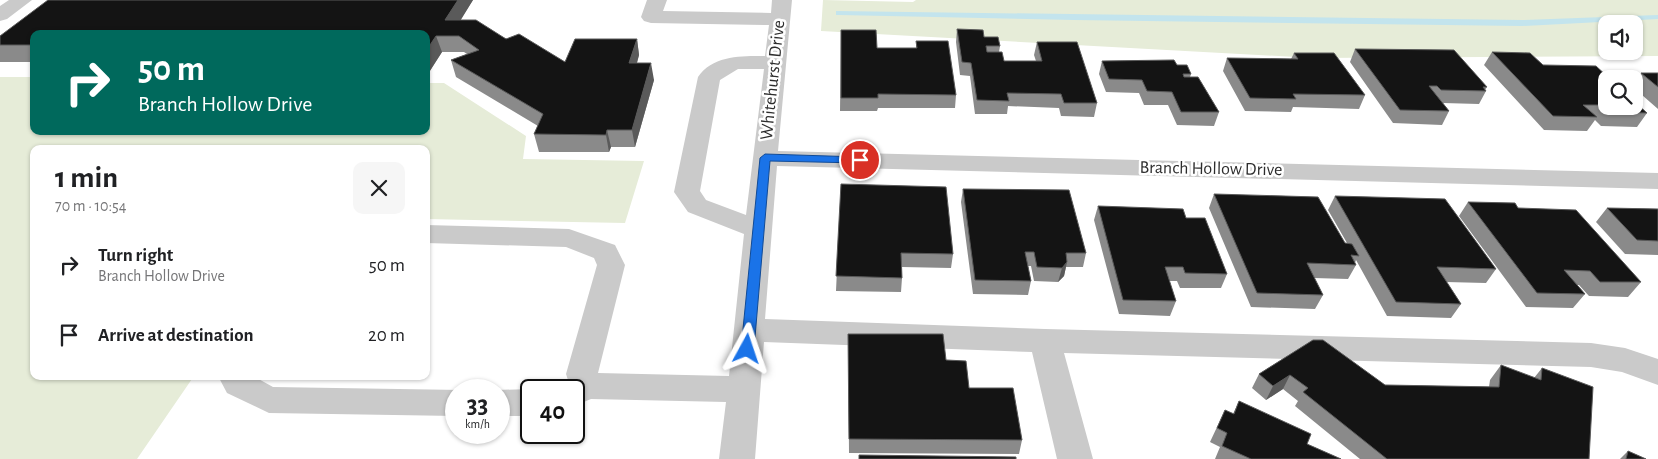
<!DOCTYPE html>
<html lang="en">
<head>
<meta charset="utf-8">
<style>
	:root { --surface:#fff; --page:#f6f6f6; --text:#202124; --muted:#757577 }
	body { margin:0; font-family:"Alegreya Sans",sans-serif; background:var(--page); color:var(--text); height:100vh; display:flex; flex-direction:column; font-size:19px; white-space:nowrap }
	* { box-sizing:border-box; margin:0 }
	p { font-size:16px; color:var(--muted) }
	.icon { flex:none; width:28px; height:28px; fill:none; stroke:currentColor; stroke-width:2; stroke-linecap:round; stroke-linejoin:round }
	.map { position:relative; flex:1; overflow:hidden }
	.drawer { position:absolute; left:30px; top:145px; width:400px; height:235px; display:flex; flex-direction:column; background:var(--surface); border-radius:10px; box-shadow:0 1px 4px #0004 }
	.drawer>* { flex:none }
	.top-card { position:absolute; left:30px; top:30px; width:400px; height:105px; border-radius:10px; box-shadow:0 1px 4px #0004; background:#00695c; color:#fff; overflow:hidden }
	.controls { position:absolute; left:1598px; top:15px; display:grid; gap:10px }
	.controls a { display:grid; place-items:center; width:45px; height:45px; border-radius:10px; background:var(--surface); box-shadow:0 1px 4px #0004; font-size:25px }
	.speed { position:absolute; left:445px; top:379px; display:flex; gap:10px; font-size:25px; font-weight:700; text-align:center }
	.speed>* { display:grid; place-content:center; width:65px; height:65px; border-radius:50%; background:var(--surface); box-shadow:0 1px 4px #0004; line-height:1 }
	.speed small { font-size:12px; font-weight:400 }
	.speed .limit { border:2px solid #111; border-radius:8px; background:#fff; color:#111 }
	.pin { position:absolute; display:grid; place-items:center; width:42px; height:42px; color:#fff; margin:-21px; border:2px solid #fff; border-radius:50%; box-shadow:0 1px 5px #0007 }
	.me { position:absolute; width:55px; margin:-28px; rotate:5deg; stroke-linejoin:round; filter:drop-shadow(0 0 4px #0008) }
	.turn { display:flex; align-items:center; gap:18px; height:105px; padding:0 25px; font-size:22px }
	.turn .icon { width:65px; height:65px; stroke-width:2.5 }
	.turn b { display:block; font-size:35px; line-height:42px }
	.round { display:grid; place-items:center; flex:none; width:52px; height:52px; border-radius:10px; background:var(--page) }
	.head { display:flex; align-items:center; justify-content:space-between; height:85px; padding:0 25px }
	h1 { font-size:30px; font-weight:700; line-height:38px }
	ul { padding:0; list-style:none }
	li { display:flex; align-items:center; gap:15px; height:70px; padding:0 25px }
	li div { flex:1 }
	li b { display:block; font-size:19px }
	li em { font-style:normal }
	.map>svg:first-child { display:block }
	.green { fill:#e6ecd8; fill-rule:evenodd }
	.lines { fill:none; stroke-linecap:round; stroke-linejoin:round }
	.stream { fill:#c3e4ed; fill-rule:evenodd }
	.minor { fill:#cacaca; fill-rule:evenodd }
	.wall { fill:#8a8a8a }
	.shaded-wall { fill:#5a5a5a }
	.building { fill:#141414; stroke:#5a5a5a }
	.route { fill:#1a73e8; stroke:#114b97 }
	.labels { text-anchor:middle; dominant-baseline:central; stroke-width:5; stroke-linejoin:round; paint-order:stroke }
	.street-label { font-size:18px; fill:#2d2d2d; stroke:#fff }
</style>
</head>
<body>
<div class="map">
<svg width="1658" height="459" viewBox="0 0 1658 459">
	<rect width="100%" height="100%" fill="#fff"/>
	<path class="green" d="M823,0L913,2L916,0H1658V56L1314,58L821,31ZM1606,24H1634V51H1606Z
		M0,77H34V131H426V83H444L526,136L523,159L644,161L625,223L426,219V149H34V376H194L137,459H0Z"/>
	<g class="lines">
		<path class="stream" d="M836,11L1522,20L1658,15V19L1522,26L1074,20L839,15H836Z"/>
		<path class="minor" d="M9,0H32L7,19L0,21V6Z
			M647,0H667L663,11L771,13L772,0H792L778,151L1658,173V189L777,166L765,319L1045,329L1591,343L1625,348L1658,359V385L1622,372L1591,367L1064,353L1093,459H1057L1032,352L764,342L755,459H719L726,402L591,399L574,406V390H559L562,384L568,380L566,374L597,265L594,258L566,247L426,243V225L569,229L615,245L625,265L598,373L729,376L744,234L688,212L674,192L698,77C713,55 742,56 765,56L769,25L651,23L644,21L641,17ZM738,69H764L746,215L706,200L700,191L720,80Z
			M218,376H253L273,387L461,390H456V416L269,413L227,393Z
			M531,389V416H499L497,390Z"/>
	</g>
	<path class="wall" d="M473,0L460,20L565,62L637,39L639,55L637,63L654,80L635,147H611L609,152H539L534,134L538,126L456,77L451,60L467,54L464,52H442L426,77V34H34V62H0V36Z
		M957,29L984,37L1000,46L999,52L1004,61H1036L1034,55L1037,42L1097,103L1094,117L1061,116L1059,108L1008,106L1007,114H975L970,76L960,75L956,42Z
		M841,30L877,48H916V41L956,95L955,108H878L877,111H840Z
		M1355,49L1487,87L1485,90L1486,91L1479,104L1443,103L1449,111L1442,125L1393,123L1350,62Z
		M1492,52L1543,65L1647,113L1637,127L1601,126L1595,120L1587,131L1544,130L1484,65Z
		M1294,53L1365,95L1359,109L1293,107L1291,112L1245,111L1223,71L1227,58L1291,59Z
		M1102,61L1177,65L1191,74L1190,77L1219,112L1214,126L1177,125L1168,105H1144L1139,93L1106,92L1099,74Z
		M1641,73H1658V109L1634,88V84Z
		M841,184L953,254L951,268L902,267V278L901,292L836,291Z
		M963,189L1086,253L1083,267H1066L1064,276L1058,282L1034,281L1031,266H1028L1031,281L1028,295L973,294L961,202Z
		M1214,194L1345,243H1347L1328,210L1335,196L1496,269L1486,283L1446,282L1461,304L1451,318L1387,316L1356,260L1355,263L1356,265L1348,279L1314,278L1323,295L1315,309L1251,307L1209,208Z
		M1468,202L1518,208L1641,282L1628,297L1589,296L1579,285H1577L1585,294L1573,308L1526,307L1459,216Z
		M1098,206L1186,218L1227,274L1221,288H1180L1177,281H1169L1176,301L1170,316L1119,314L1094,220Z
		M1607,208L1658,209V255L1625,254L1596,222Z
		M848,334L946,360L969,388L1022,440L1019,454L849,453Z
		M1313,340L1385,385L1489,387L1490,380L1501,365L1534,378L1542,368L1589,459H1360L1295,406L1298,401L1283,389L1266,400L1252,388L1259,374Z
		M1239,401L1307,444L1341,459H1215L1220,447L1210,442L1225,410L1233,414Z
		M1628,451L1646,459H1620Z"/>
	<path class="shaded-wall" d="M458,0H473L451,36L445,20Z
		M436,36L442,52L426,77V51Z
		M637,39L639,55L632,80L629,63Z
		M651,63L654,80L635,147L632,130Z
		M607,130L611,147L609,152L606,135Z
		M1067,262L1064,276L1058,282L1062,268Z
		M1290,375L1283,389L1266,400L1273,386Z"/>
	<path class="building" d="M48,0H458L445,20H476L506,39L519,34L565,62L575,39H637L629,63H651L632,130H607L606,135L534,134L543,114L451,60L479,50L459,36H436L426,51V34H34V45H0V36Z
		M957,29L983,30L984,37H998L1000,46H986L987,52H1002L1004,61H1042L1037,42H1077L1097,103H1064L1061,94L1007,93L1009,101L977,100L971,63L962,62Z
		M841,30H876L877,48H917L916,41H948L956,95L878,94V98H841Z
		M1355,49L1454,50L1487,87H1483L1486,91L1441,90L1437,86H1429L1449,111L1400,110Z
		M1492,52L1530,53L1543,65L1596,66L1610,79H1606V106H1634V101L1647,113L1610,112L1603,105H1583L1597,117L1553,116Z
		M1294,53H1334L1365,95L1293,94L1296,99L1250,98L1227,58L1298,59Z
		M1174,60L1177,65H1187L1191,74H1183L1184,77H1198L1219,112H1181L1172,92L1147,91L1142,80L1109,79L1102,61Z
		M1641,73H1658V87Z
		M841,184L946,187L953,254L901,253L902,278L836,276Z
		M963,189L1069,190L1086,253H1066L1067,262L1062,268L1037,267L1034,252H1025L1031,281L975,280Z
		M1214,194L1318,197L1345,243L1352,244L1359,256L1351,255L1356,265L1307,263L1323,295L1257,293Z
		M1335,196L1445,199L1496,269L1437,267L1461,304L1396,302Z
		M1468,202L1515,203L1518,208L1576,210L1641,282H1600L1590,271L1564,270L1585,294L1537,293Z
		M1098,206L1183,209L1186,218H1205L1227,274L1185,273L1183,267H1165L1176,301L1123,300Z
		M1607,208L1658,209V241L1637,240Z
		M848,334H943L946,360L966,361L969,388H1013L1022,440L849,439Z
		M1313,340H1323L1385,385L1499,387L1501,365L1541,380L1542,368L1593,387L1589,459H1387L1303,392L1308,388L1290,375L1273,386L1259,374Z
		M1239,401L1311,434L1307,444L1341,459H1251L1222,446L1227,433L1217,428L1225,410L1234,414Z
		M1628,451L1646,459H1626Z
		M859,455L1016,457V459H859Z"/>
	<path class="route" d="M765,154L860,157L865,160L860,163L770,161L754,349L747,354L741,349L760,158Z"/>
	<g class="labels">
		<g class="street-label">
			<text transform="translate(773 80) rotate(-84)">Whitehurst Drive</text>
			<text transform="translate(1211 169) rotate(1)">Branch Hollow Drive</text>
		</g>
	</g>
</svg>
<div class="controls">
<a><svg class="icon" aria-label="sound" viewBox="0 0 24 24"><path d="M4 9h4l5-4v14l-5-4H4zM17 9q2 3 0 6"/></svg></a>
<a><svg class="icon" aria-label="search" viewBox="0 0 24 24"><circle cx="10" cy="10" r="6"/><path d="M15 15l6 6"/></svg></a>
</div>
<div class="speed"><div>33<small>km/h</small></div><div class="limit">40</div></div>
<div class="pin" style="left:860px;top:160px;background:#d93025"><svg class="icon" aria-label="arrive" viewBox="0 0 24 24"><path d="M6 21V4h12l-3 4 3 4H6"/></svg></div>
<svg class="me" style="left:747px;top:349px" viewBox="-20 -20 40 40"><path d="M0-17L14 15 0 8-14 15z" fill="#1a73e8" stroke="#fff" stroke-width="4"/></svg>
<div class="top-card">
<div class="turn"><svg class="icon" aria-label="right" viewBox="0 0 24 24"><path d="M7 20v-9h11M14 6l5 5-5 5"/></svg><div><b>50 m</b>Branch Hollow Drive</div></div>
</div>
<section class="drawer">
<div class="head"><div><h1>1 min</h1><p>70 m · 10:54</p></div><a class="round"><svg class="icon" aria-label="close" viewBox="0 0 24 24"><path d="M6 6l12 12M18 6L6 18"/></svg></a></div>
<ul>
<li><svg class="icon" aria-label="right" viewBox="0 0 24 24"><path d="M7 20v-9h11M14 6l5 5-5 5"/></svg><div><b>Turn right</b><p>Branch Hollow Drive</p></div><em>50 m</em></li>
<li><svg class="icon" aria-label="arrive" viewBox="0 0 24 24"><path d="M6 21V4h12l-3 4 3 4H6"/></svg><div><b>Arrive at destination</b></div><em>20 m</em></li>
</ul>
</section>
</div>
</body>
</html>
